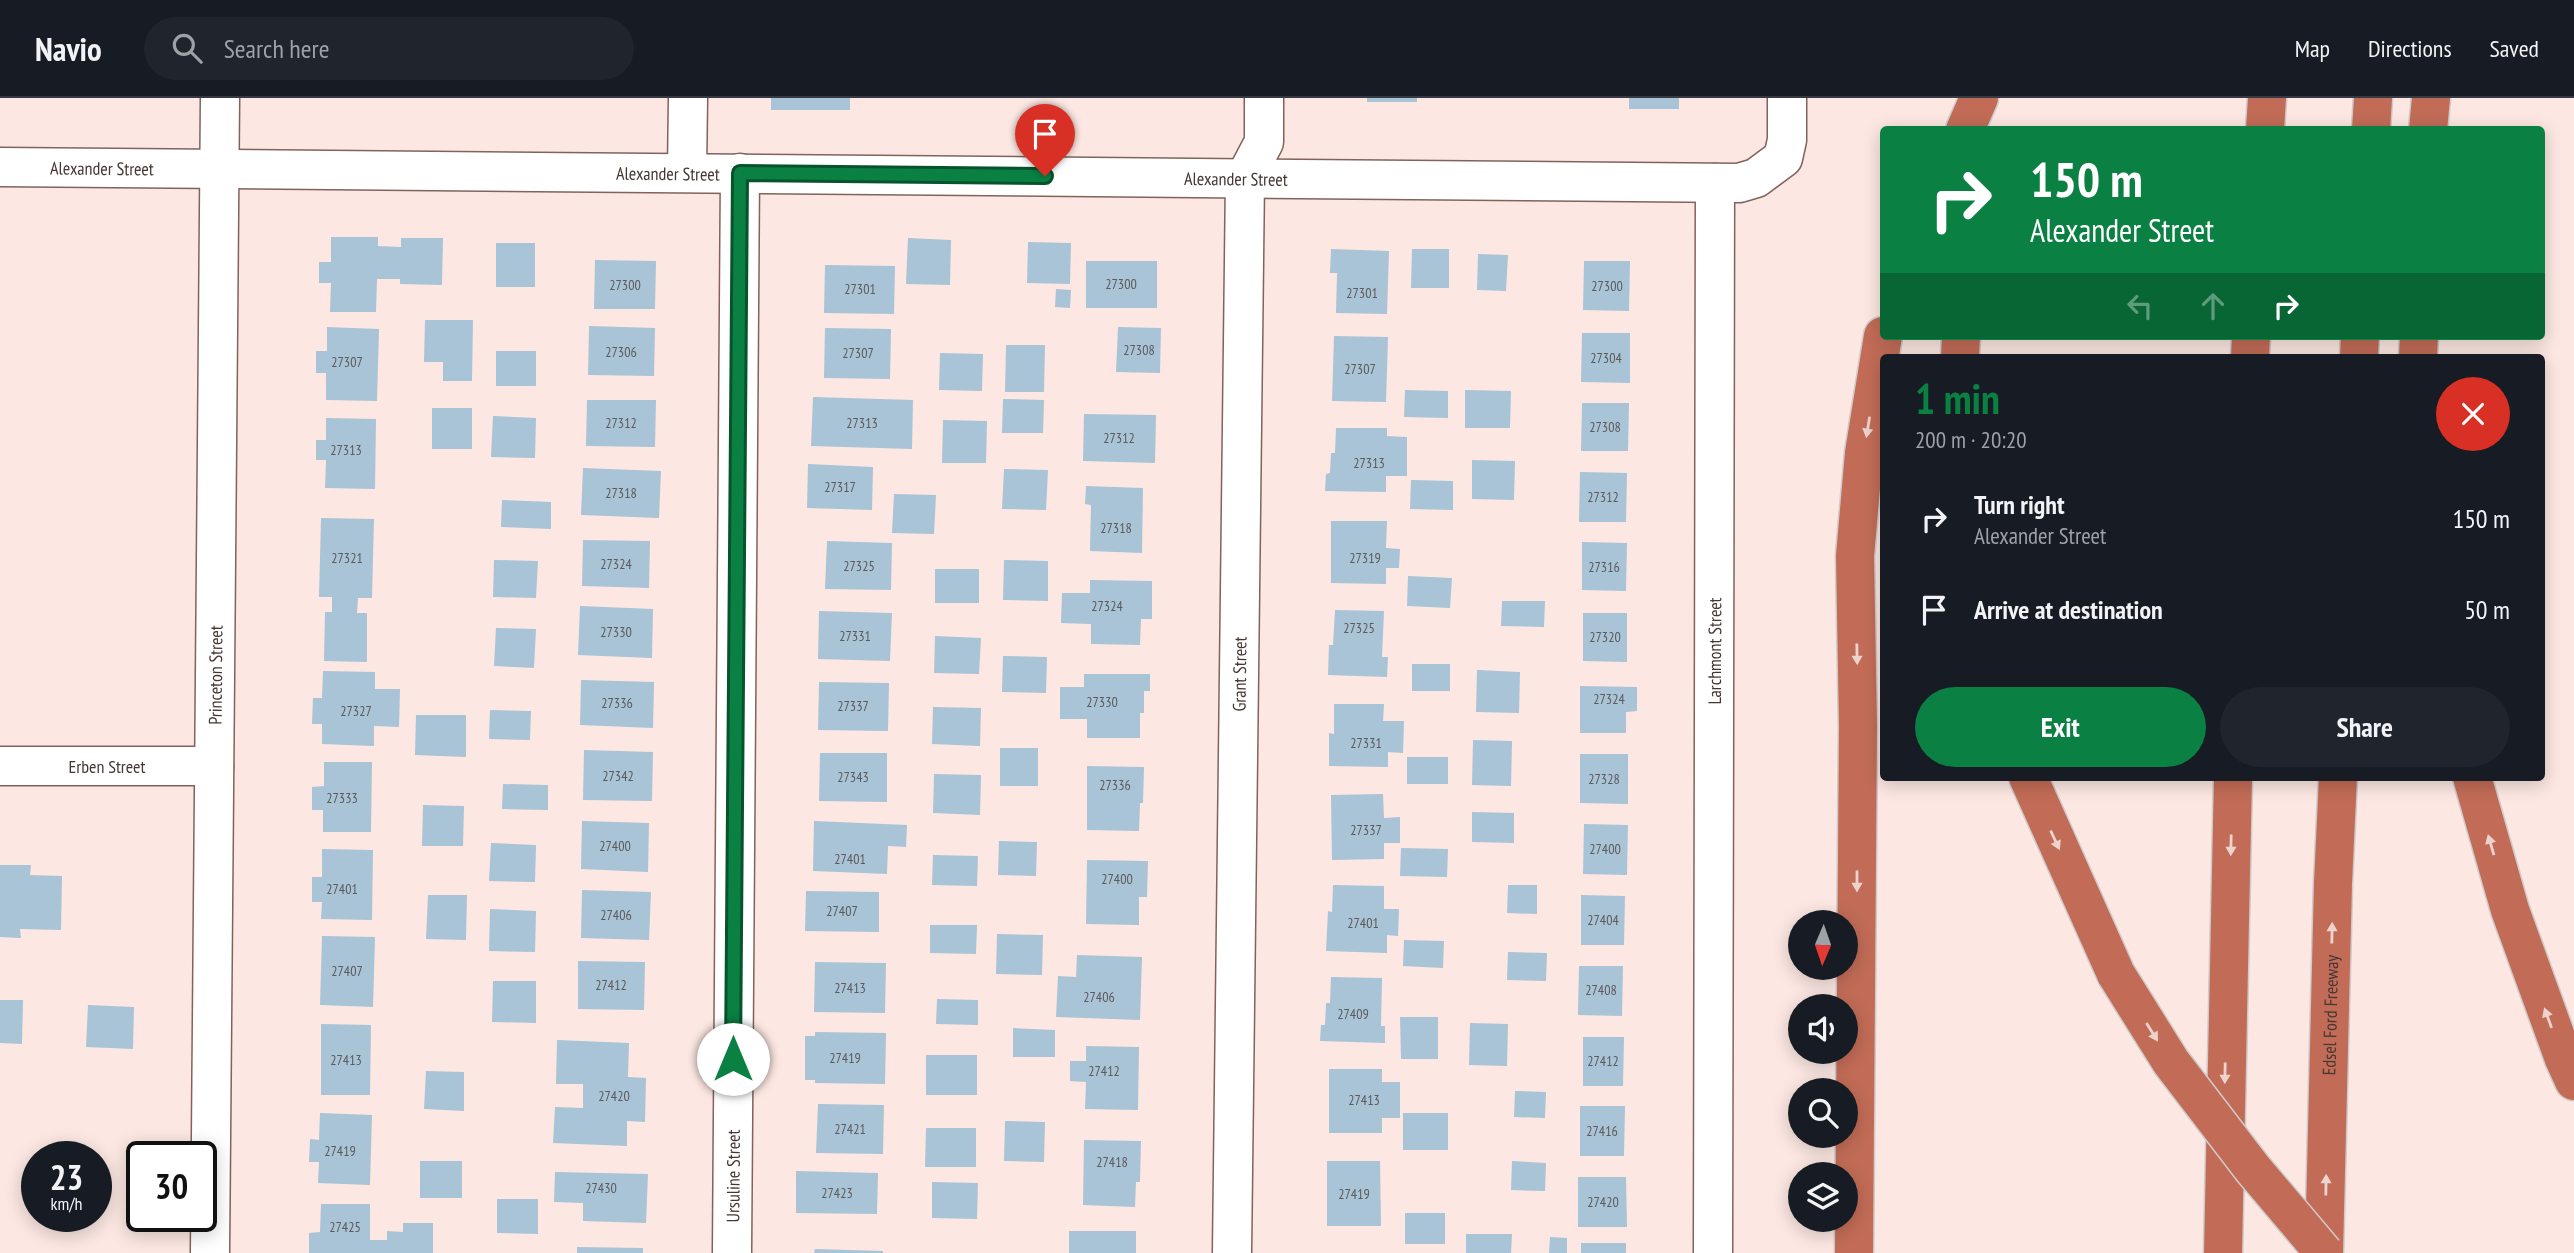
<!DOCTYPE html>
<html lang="en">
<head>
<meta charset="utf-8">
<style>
	:root { --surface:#171b24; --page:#20242c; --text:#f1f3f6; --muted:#9ea1a6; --line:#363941; --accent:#0b8043 }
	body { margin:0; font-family:"PT Sans Narrow",sans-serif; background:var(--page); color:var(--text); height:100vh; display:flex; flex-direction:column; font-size:26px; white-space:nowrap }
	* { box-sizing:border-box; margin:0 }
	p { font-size:23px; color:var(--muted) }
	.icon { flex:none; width:38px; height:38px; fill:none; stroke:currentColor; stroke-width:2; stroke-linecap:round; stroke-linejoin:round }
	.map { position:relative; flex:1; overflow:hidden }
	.side { position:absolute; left:1880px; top:256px; width:665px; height:427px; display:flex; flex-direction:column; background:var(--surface); border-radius:7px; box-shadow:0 4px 18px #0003 }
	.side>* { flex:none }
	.banner { position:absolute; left:1880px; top:28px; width:665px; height:214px; border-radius:7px; box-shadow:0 4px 18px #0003; background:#0b8043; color:#fff; overflow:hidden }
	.needle { width:46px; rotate:182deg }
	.fabs { position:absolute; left:1788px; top:812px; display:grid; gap:14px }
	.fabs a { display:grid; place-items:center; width:70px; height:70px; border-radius:50%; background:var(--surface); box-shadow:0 4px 18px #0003; font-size:35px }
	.speed { position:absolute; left:21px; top:1043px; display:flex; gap:14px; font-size:35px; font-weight:700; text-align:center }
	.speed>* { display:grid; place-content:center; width:91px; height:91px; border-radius:50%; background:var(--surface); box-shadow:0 4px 18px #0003; line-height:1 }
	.speed small { font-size:18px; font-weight:400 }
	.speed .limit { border:4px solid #111; border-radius:10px; background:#fff; color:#111 }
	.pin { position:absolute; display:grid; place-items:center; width:60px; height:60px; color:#fff; margin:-72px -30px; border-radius:50% 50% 50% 0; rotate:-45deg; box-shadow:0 0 7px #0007 }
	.pin .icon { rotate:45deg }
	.me { position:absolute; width:77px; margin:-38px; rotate:0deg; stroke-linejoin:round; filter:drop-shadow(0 0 5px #0008) }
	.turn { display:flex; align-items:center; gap:24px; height:147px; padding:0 35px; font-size:32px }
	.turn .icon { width:91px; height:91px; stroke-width:2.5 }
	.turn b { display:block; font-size:49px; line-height:60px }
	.lanes { display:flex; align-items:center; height:66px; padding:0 35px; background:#0003; justify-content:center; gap:35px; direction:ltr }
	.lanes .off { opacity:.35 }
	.round { display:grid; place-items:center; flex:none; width:74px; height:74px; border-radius:37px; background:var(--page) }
	.headline { display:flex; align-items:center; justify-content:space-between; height:119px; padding:0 35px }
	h1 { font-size:42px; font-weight:800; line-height:52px; color:var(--accent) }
	.button { display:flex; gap:14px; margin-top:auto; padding:14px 35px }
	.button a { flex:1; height:80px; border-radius:42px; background:var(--accent); color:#fff; font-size:28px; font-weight:800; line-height:80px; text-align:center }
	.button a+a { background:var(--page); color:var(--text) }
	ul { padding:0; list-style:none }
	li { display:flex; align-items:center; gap:21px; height:91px; padding:0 35px }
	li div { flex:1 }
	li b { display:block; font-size:26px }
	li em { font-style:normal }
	header { display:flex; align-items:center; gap:42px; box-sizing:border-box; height:98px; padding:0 35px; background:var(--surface); border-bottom:2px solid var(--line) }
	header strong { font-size:33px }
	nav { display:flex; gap:38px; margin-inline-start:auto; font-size:24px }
	.search { width:490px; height:63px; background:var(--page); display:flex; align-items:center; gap:18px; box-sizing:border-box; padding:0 24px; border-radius:38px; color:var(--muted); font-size:26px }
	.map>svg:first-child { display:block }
	.building { fill:#a8c4d6 }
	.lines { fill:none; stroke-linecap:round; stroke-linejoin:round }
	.minor-casing { stroke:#81635c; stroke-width:41 }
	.highway-casing { stroke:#cecbca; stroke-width:41 }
	.minor { stroke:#fff; stroke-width:38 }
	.highway { stroke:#c26c57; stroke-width:38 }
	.highway-bridge-casing { stroke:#cecbca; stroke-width:41; stroke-linecap:butt }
	.highway-bridge { stroke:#c26c57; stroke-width:38 }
	.oneway { fill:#edd3cd }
	.route-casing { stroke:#07532c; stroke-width:18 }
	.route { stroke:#0b8043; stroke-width:12 }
	.labels { text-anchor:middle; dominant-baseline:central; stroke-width:6; stroke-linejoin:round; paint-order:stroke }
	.number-label { font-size:14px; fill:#5d5a5c }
	.street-label { font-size:18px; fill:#443734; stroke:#fff }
</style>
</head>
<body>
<header>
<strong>Navio</strong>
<div class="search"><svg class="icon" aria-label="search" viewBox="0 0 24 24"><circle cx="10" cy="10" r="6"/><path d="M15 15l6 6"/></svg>Search here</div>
<nav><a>Map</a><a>Directions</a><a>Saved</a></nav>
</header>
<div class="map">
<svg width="2574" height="1155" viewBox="0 0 2574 1155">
	<rect width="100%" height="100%" fill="#fce7e2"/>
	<path class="building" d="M771,0H850V12H771Z
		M1367,0H1417V4H1367Z
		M1629,0H1679V11H1629Z
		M331,139H378V148L401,149V140H443L442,187L400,186V181H377L376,214H330L331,185H319V164H331Z
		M908,140L951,142L950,187L906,186Z
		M1028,144L1071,145L1070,186L1027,185Z
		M496,145H535V189H496Z
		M1331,151L1389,153L1387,216L1336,215L1337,175H1330Z
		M1412,151H1449V190H1411Z
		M1478,156L1508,157L1506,193L1477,192Z
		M595,162L656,163L655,211H594Z
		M1086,163H1157V210H1086Z
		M1584,163H1630L1629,213L1583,212Z
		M825,167L895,168L894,216L824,215Z
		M1056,191L1071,192L1070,210L1055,209Z
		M425,222H473L472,283H443V264H424Z
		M589,228L655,230L654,278L588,277Z
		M327,229L379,231L377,303L326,302V275H316V253H327Z
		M1118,229L1161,230L1160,275L1116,274Z
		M825,230L891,231L890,281L824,280Z
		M1582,235H1630V285L1581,284Z
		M1334,238L1388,239L1386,304L1332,303Z
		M1006,247H1045L1044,294H1005Z
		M496,253H536V288H496Z
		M940,255L983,256L982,293L939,292Z
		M1405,292L1448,293V320L1404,319Z
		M1465,292L1511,293L1510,330H1465Z
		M813,299L913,302L912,351L811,348Z
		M1003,301L1044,302L1043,335H1002Z
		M587,302H656L655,349L586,348Z
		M1582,305H1629L1628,353H1581Z
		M432,310H472V351H432Z
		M1084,316L1156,317L1155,365L1083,363Z
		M493,318L536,320L535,360L491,359Z
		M326,320L376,321L375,391L325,390L326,362H316V342H326Z
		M943,322L987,323L986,365H942Z
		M1336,330H1387V338L1407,339V378H1386V394L1325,393L1326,376L1330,375L1331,355H1335Z
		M1472,362L1515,363L1514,402L1472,401Z
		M808,366L873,369L872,412L807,410Z
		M583,370L661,373L659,420L581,417Z
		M1004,371L1048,372L1046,412L1002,411Z
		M1580,374L1627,375L1626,424H1579Z
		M1411,382L1453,383V412L1410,411Z
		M1086,388L1143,390L1142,455L1090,453L1091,407L1085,406Z
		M894,396L936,397L934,436L892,435Z
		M502,402L551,404V431L501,429Z
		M321,420L374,421L372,500H358L357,515H367V564L324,563L325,514H332V499H319Z
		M1331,423H1387L1386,450L1400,451L1399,470H1386V486L1331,485Z
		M583,442L650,443L649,490L582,488Z
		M827,443L892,445L891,492L825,491Z
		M1582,444L1627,445L1626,493L1582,492Z
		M494,462L538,463L536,500L493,499Z
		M1004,462L1048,463V503L1003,502Z
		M935,471H979V505H935Z
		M1408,478L1452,480L1450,510L1407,508Z
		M1090,482L1152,483V521H1141L1140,547L1091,546V526L1061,525L1062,495H1090Z
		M1502,503H1545L1544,529L1501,528Z
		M580,508L653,511L652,560L578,557Z
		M1335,512L1384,513L1382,559H1388L1387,579L1328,577L1329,547H1333Z
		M819,513L892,515L890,563L818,561Z
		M1583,515H1627V564L1583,563Z
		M496,530L536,531L534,570L494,568Z
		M935,538L981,540L979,576L934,575Z
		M1003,558L1047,559L1046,595L1002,594Z
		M1412,566H1450V593H1412Z
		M1477,572L1520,574L1519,615L1476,614Z
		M323,573L375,574V591H400L399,629L374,628V648L322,646V626H312L313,600H322Z
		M1084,576H1150V593H1144V615H1140V640H1087V621H1060V589H1084Z
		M581,582L654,584L653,630L580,627Z
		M819,584L889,585L888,633L818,632Z
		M1580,588L1637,589V613L1626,614V635H1580Z
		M1334,606H1384L1383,623H1404L1403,655L1388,654V669L1329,668V635L1334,636Z
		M933,609L981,610L980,648L932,646Z
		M490,612L531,613L530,642L489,641Z
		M416,617H466V659L415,657Z
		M1473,642L1512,643L1511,688L1472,687Z
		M1000,650H1038V688H1000Z
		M584,652L653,654L652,703L583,702Z
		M820,655H887V704L819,703Z
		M1580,656H1628V706L1580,705Z
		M1407,659H1448V686H1407Z
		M324,664H372L371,734H323V712H312V689L324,688Z
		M1087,668L1144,669L1143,705H1140L1139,733L1087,732Z
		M934,676L981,677L980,717L933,715Z
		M503,686L548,687V712L502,711Z
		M1383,696L1384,720L1400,719V745H1384V761L1332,762L1331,697Z
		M423,707L464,708L463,748H422Z
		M1472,714L1514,715V745L1472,744Z
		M582,723L649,725L648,774L581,771Z
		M814,723L907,727L906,749L888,748L887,776L813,773Z
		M1584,726L1628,727L1627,777L1583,776Z
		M999,743L1037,744L1036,778L998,777Z
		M491,745L536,747L535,784L489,783Z
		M1401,750L1448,751L1447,779L1400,778Z
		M322,751L373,752L372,822L321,821L322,804H312V779H322Z
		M933,757L978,758L977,788L932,787Z
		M1087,762L1148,763L1147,799H1139V827L1086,826Z
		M0,767H31L30,777L62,778L61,832L20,831L21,840L0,839Z
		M1333,787L1384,788V811H1399L1398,838L1387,837V855L1326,853L1328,813L1332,814Z
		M1508,787H1537V816L1507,815Z
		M582,792L651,794L649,842L581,840Z
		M806,793L879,794V834L805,833Z
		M428,797H467L466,842L426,841Z
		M1581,797L1625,798L1624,847H1581Z
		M490,811L536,813L535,854L489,853Z
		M930,827H977L976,856L930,855Z
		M997,836L1043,837L1042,877L996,876Z
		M322,838L375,839L373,909L320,907Z
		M1404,842L1444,843L1443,870L1403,868Z
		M1508,854L1547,855L1546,883L1507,882Z
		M1077,857L1142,859L1140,922L1056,919L1058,878L1076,879Z
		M578,863L645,864L644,912L578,911Z
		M815,864L886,865L885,915L814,914Z
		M1579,868H1623L1622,918L1578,917Z
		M1331,879L1382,880L1381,928H1385V945L1320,943L1321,927H1325L1326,905H1330Z
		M493,883H536V925L492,924Z
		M937,901L978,902V927L936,926Z
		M0,902H23L22,946L0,945Z
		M88,907L134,909L133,951L86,949Z
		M1400,919H1438V961H1401Z
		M1470,925L1508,926L1507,968L1469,967Z
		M321,926L371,927L370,997H321Z
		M1013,930L1055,932V959H1013Z
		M815,934L886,935L885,986L815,985V982H805V938H815Z
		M1583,939H1624L1623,988H1583Z
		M557,942L629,945L628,979L646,980L645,1024L627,1023V1048L553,1045L555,1009L583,1010V986H556Z
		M1086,948L1139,949L1138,1012L1085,1011L1086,984L1070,983V963H1086Z
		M926,957H977V997H926Z
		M1329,971H1382V984H1400V1020H1382V1035H1329Z
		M426,973L464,974V1013L424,1011Z
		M1515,993L1546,994L1545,1020L1514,1019Z
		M818,1006L884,1007L883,1056L816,1055Z
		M1580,1008H1625L1624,1058H1580Z
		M320,1015L372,1017L370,1087L318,1085L319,1064H309L310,1041L319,1042Z
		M1403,1015H1448V1052H1403Z
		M1005,1023L1045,1024L1044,1064L1004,1063Z
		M926,1030H976V1069H925Z
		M1084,1042L1141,1043L1140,1084H1136L1135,1109L1083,1107Z
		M420,1063H462V1100H420Z
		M1327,1063H1380L1381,1128H1327Z
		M1512,1063L1546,1065L1545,1093L1511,1092Z
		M796,1073L878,1075L877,1116L796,1115Z
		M555,1074L648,1076L646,1125L583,1123V1105L554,1104Z
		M1578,1079H1626L1627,1129H1578Z
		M932,1084L978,1085L977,1121L932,1120Z
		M497,1101H538V1136L497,1135Z
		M321,1106H370V1142H387V1133L403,1134V1125H433V1155H309V1135L320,1134Z
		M1405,1115H1445V1146H1405Z
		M1069,1133H1136V1155H1069Z
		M1466,1136H1512L1511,1155H1466Z
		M1550,1139L1567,1140V1155H1549Z
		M1581,1145H1626V1155H1581Z
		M577,1149L643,1150V1155H577Z
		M815,1151L883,1153V1155H814Z"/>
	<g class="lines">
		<defs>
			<g id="minor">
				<path id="s1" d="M0,69L1739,85L1756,80L1783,60L1787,42V0"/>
				<path d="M687,74L688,0"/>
				<path id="s2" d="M0,668H214"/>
				<path id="s3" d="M210,1155L220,0"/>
				<path id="s4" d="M732,1155L740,75"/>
				<path id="s5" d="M1232,1155L1245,80L1264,44V0"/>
				<path id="s6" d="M1713,1155L1715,85"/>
			</g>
			<g id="highway">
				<path d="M1965,32L1979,0"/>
				<path d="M2265,32L2267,0"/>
				<path d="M2371,32L2373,0"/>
				<path d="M2428,32L2431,0"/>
				<path d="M1960,259L1961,238"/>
				<path d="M2250,259L2251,238"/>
				<path d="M2359,259L2360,238"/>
				<path d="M2418,259L2419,238"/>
				<path d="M2028,679L2116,876"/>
				<path d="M2472,679L2510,812L2564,961L2574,983"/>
				<path d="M1854,1155L1858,628L1855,458L1864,355L1883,238"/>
				<path d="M2223,1155L2233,679"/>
				<path id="s7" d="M2324,1155L2333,785L2338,679"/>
			</g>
		</defs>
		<use href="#minor" class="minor-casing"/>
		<use href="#highway" class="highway-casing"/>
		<use href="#minor" class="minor"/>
		<use href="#highway" class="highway"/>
		<defs>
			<path id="highway-bridge" d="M2116,876L2171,964L2253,1071L2324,1155"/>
		</defs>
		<use href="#highway-bridge" class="highway-bridge-casing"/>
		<use href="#highway-bridge" class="highway-bridge"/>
	</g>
	<defs><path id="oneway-solid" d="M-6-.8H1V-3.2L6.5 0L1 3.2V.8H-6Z" transform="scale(1.75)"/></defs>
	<g class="oneway">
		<use href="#oneway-solid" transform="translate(1868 329) rotate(99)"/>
		<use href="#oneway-solid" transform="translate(1857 556) rotate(89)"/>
		<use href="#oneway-solid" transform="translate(2055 742) rotate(65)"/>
		<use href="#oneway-solid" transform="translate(2231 747) rotate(91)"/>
		<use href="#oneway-solid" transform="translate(2491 747) rotate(-106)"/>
		<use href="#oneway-solid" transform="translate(1857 783) rotate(90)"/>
		<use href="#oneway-solid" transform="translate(2332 835) rotate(-89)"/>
		<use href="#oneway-solid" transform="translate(2548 920) rotate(-110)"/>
		<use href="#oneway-solid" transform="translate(2152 934) rotate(58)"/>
		<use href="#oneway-solid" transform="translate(2225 975) rotate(91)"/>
		<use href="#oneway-solid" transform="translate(2326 1087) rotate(-89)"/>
	</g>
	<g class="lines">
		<defs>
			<path id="route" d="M733,961L740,75L1045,78"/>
		</defs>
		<use href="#route" class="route-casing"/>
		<use href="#route" class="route"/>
	</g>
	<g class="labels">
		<g class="number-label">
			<text x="1121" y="186">27300</text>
			<text x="625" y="187">27300</text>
			<text x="1607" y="188">27300</text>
			<text x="860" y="191">27301</text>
			<text x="1362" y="195">27301</text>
			<text x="1139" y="252">27308</text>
			<text x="621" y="254">27306</text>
			<text x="858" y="255">27307</text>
			<text x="1606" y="260">27304</text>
			<text x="347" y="264">27307</text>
			<text x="1360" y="271">27307</text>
			<text x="621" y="325">27312</text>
			<text x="862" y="325">27313</text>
			<text x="1605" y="329">27308</text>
			<text x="1119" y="340">27312</text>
			<text x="346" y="352">27313</text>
			<text x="1369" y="365">27313</text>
			<text x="840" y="389">27317</text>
			<text x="621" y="395">27318</text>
			<text x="1603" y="399">27312</text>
			<text x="1116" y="430">27318</text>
			<text x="347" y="460">27321</text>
			<text x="1365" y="460">27319</text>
			<text x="616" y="466">27324</text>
			<text x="859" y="468">27325</text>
			<text x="1604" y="469">27316</text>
			<text x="1107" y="508">27324</text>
			<text x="1359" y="530">27325</text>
			<text x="616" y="534">27330</text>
			<text x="855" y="538">27331</text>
			<text x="1605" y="539">27320</text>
			<text x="1609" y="601">27324</text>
			<text x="1102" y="604">27330</text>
			<text x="617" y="605">27336</text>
			<text x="853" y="608">27337</text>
			<text x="356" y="613">27327</text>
			<text x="1366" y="645">27331</text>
			<text x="618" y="678">27342</text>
			<text x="853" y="679">27343</text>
			<text x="1604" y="681">27328</text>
			<text x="1115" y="687">27336</text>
			<text x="342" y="700">27333</text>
			<text x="1366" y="732">27337</text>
			<text x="615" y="748">27400</text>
			<text x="1605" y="751">27400</text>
			<text x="850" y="761">27401</text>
			<text x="1117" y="781">27400</text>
			<text x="342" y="791">27401</text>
			<text x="842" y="813">27407</text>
			<text x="616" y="817">27406</text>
			<text x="1603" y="822">27404</text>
			<text x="1363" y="825">27401</text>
			<text x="347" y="873">27407</text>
			<text x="611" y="887">27412</text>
			<text x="850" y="890">27413</text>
			<text x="1601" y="892">27408</text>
			<text x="1099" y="899">27406</text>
			<text x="1353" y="916">27409</text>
			<text x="845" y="960">27419</text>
			<text x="346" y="962">27413</text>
			<text x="1603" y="963">27412</text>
			<text x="1104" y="973">27412</text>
			<text x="614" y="998">27420</text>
			<text x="1364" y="1002">27413</text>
			<text x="850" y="1031">27421</text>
			<text x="1602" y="1033">27416</text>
			<text x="340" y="1053">27419</text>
			<text x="1112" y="1064">27418</text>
			<text x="601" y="1090">27430</text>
			<text x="837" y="1095">27423</text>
			<text x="1354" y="1096">27419</text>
			<text x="1603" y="1104">27420</text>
			<text x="345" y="1129">27425</text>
		</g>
		<g class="street-label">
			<text stroke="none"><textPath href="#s1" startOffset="102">Alexander Street</textPath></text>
			<text stroke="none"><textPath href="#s1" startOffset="668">Alexander Street</textPath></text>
			<text stroke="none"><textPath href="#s1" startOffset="1236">Alexander Street</textPath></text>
			<text stroke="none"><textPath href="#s6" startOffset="602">Larchmont Street</textPath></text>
			<text stroke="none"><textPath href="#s5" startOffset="579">Grant Street</textPath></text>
			<text stroke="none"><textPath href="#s3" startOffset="578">Princeton Street</textPath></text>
			<text stroke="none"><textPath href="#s2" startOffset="107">Erben Street</textPath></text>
			<text stroke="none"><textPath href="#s7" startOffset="238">Edsel Ford Freeway</textPath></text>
			<text stroke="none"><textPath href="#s4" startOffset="77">Ursuline Street</textPath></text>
		</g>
	</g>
</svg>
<div class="fabs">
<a><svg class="needle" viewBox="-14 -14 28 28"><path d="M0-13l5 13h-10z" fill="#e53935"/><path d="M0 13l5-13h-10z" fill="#9ea1a6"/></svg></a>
<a><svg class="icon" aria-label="sound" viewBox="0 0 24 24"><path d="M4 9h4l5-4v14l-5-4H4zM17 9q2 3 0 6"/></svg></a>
<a><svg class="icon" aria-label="search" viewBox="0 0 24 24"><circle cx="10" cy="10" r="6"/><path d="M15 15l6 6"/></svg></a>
<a><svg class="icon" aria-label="layers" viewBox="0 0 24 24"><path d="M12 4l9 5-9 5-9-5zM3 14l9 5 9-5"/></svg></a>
</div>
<div class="speed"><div>23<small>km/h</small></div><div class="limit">30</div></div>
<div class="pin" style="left:1045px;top:78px;background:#d93025"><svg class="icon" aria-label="arrive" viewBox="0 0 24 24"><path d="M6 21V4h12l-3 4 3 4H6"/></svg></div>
<svg class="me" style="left:733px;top:961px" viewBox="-20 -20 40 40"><circle r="19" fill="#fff"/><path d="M0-13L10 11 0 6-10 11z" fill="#0b8043"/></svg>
<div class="banner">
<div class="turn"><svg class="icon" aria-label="right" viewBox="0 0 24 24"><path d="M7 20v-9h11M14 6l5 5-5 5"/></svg><div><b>150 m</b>Alexander Street</div></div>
<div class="lanes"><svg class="icon off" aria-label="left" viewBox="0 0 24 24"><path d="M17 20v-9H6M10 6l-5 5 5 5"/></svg><svg class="icon off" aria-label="ahead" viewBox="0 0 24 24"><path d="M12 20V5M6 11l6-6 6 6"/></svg><svg class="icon" aria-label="right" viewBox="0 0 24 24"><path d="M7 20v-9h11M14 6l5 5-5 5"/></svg></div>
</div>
<section class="side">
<div class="headline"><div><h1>1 min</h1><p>200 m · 20:20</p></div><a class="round" style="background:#d93025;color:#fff"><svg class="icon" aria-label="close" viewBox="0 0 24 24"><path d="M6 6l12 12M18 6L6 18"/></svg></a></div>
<ul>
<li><svg class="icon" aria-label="right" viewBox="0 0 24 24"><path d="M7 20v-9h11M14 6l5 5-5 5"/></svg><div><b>Turn right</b><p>Alexander Street</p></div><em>150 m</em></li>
<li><svg class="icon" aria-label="arrive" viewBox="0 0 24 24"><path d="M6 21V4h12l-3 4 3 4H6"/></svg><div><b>Arrive at destination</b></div><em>50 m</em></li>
</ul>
<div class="button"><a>Exit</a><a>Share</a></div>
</section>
</div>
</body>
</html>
